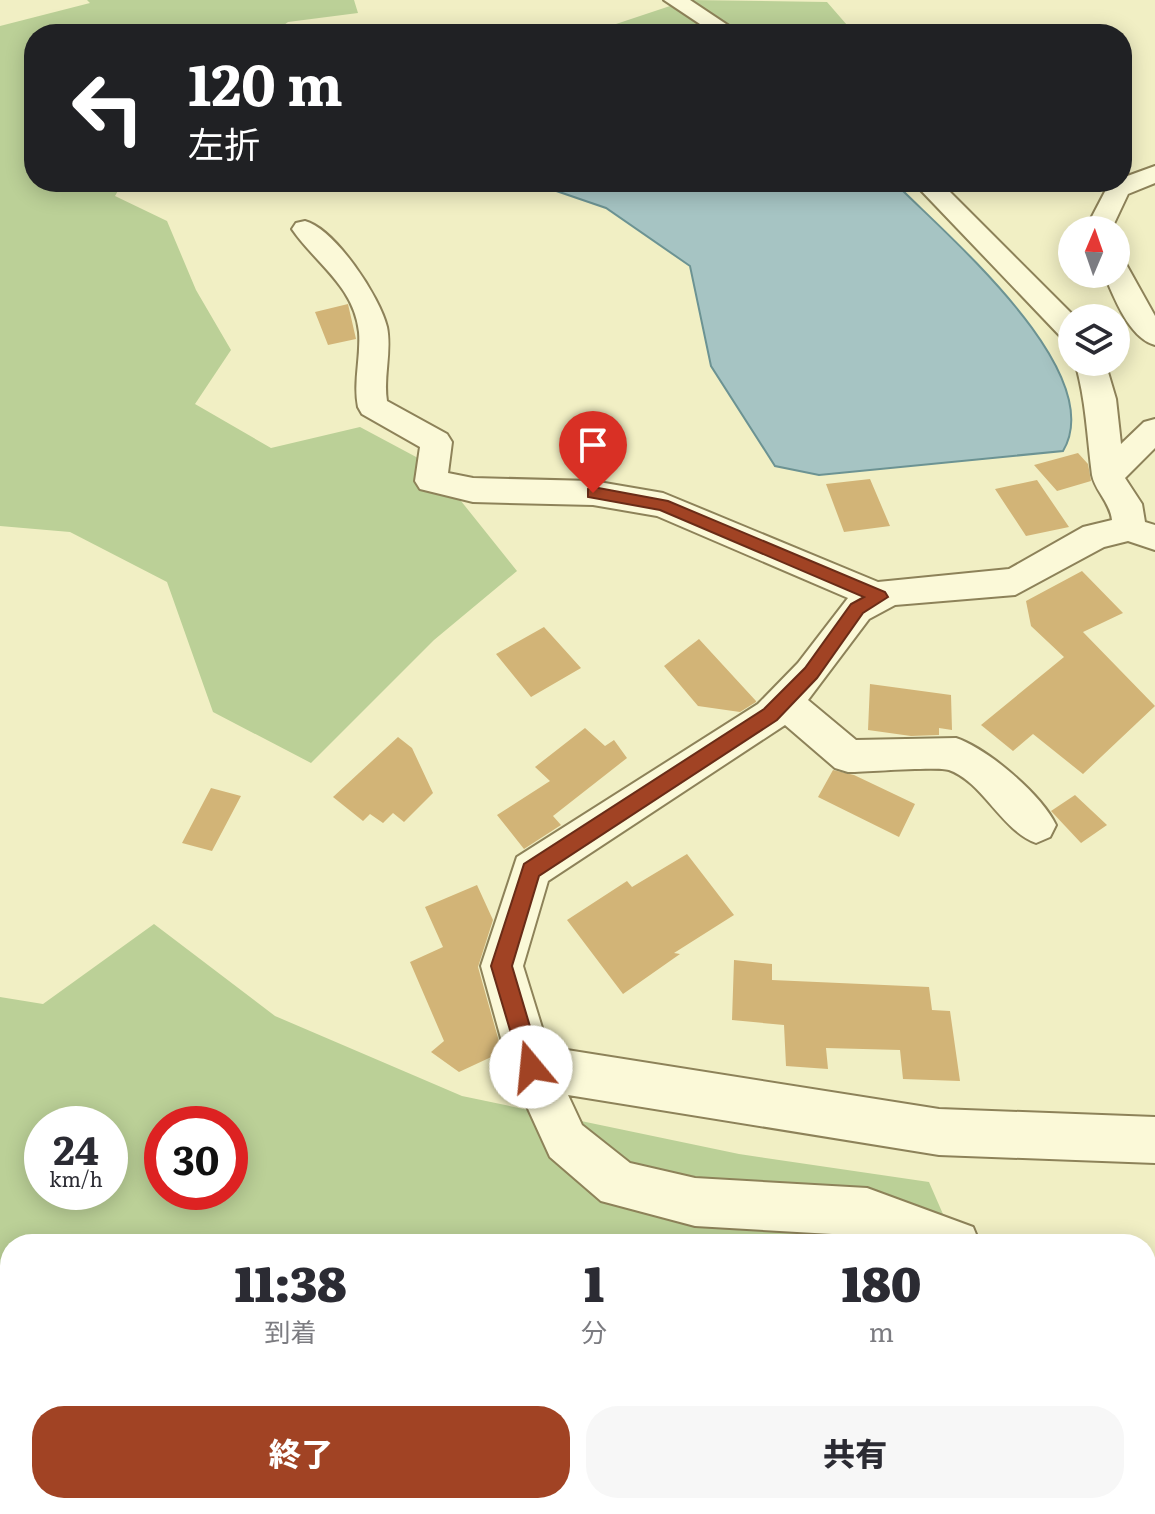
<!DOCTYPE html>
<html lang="ja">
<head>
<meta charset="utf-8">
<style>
	:root { --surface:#fff; --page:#f7f7f7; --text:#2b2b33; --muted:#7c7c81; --accent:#a14324 }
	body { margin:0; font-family:Literata,"Noto Sans JP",serif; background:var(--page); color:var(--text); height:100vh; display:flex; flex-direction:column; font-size:30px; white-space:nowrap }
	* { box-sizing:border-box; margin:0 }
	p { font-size:26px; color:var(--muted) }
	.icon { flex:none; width:44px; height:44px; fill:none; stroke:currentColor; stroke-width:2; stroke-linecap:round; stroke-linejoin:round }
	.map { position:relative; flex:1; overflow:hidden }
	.panel { position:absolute; left:0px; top:1234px; width:1156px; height:280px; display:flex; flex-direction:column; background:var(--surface); border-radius:32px 32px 0 0; box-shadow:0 4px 20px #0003 }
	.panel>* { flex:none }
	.hud { position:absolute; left:24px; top:24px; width:1108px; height:168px; border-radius:32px; box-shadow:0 4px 20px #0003; background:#202124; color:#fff; overflow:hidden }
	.needle { width:52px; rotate:2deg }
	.tools { position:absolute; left:1058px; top:216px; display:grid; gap:16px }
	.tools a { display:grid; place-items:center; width:72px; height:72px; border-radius:50%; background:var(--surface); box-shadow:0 4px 20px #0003; font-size:40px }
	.speed { position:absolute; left:24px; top:1106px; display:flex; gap:16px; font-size:40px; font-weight:700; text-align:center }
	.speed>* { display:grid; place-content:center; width:104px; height:104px; border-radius:50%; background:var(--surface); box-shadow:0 4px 20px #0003; line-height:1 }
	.speed small { font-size:20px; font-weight:400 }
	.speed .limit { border:12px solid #d22; background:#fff; color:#111 }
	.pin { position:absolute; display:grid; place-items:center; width:68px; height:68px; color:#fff; margin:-82px -34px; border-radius:50% 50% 50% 0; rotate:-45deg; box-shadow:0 0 8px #0007 }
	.pin .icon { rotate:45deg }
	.me { position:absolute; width:88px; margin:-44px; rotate:343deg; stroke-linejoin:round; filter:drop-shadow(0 0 6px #0008) }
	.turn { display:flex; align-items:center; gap:28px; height:168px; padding:0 32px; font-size:36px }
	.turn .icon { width:104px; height:104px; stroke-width:2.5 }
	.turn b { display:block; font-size:56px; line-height:68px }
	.eta { display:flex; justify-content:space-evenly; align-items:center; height:136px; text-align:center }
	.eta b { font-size:48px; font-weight:800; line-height:56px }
	.button { display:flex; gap:16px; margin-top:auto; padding:16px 32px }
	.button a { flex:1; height:92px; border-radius:32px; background:var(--accent); color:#fff; font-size:32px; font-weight:800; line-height:92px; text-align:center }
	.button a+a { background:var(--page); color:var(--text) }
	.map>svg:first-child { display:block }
	.green { fill:#bbd097; fill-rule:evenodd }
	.water { fill:#a6c4c3; stroke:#6c9393; stroke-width:2 }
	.building { fill:#d2b477 }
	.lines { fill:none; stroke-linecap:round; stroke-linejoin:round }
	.street-casing { stroke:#8d8259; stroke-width:4 }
	.street { fill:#fbf9d8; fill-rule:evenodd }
	.route { fill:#a14324; stroke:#692c17; stroke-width:2 }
</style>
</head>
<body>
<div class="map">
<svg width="1155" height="1514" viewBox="0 0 1155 1514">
	<rect width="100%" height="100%" fill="#f1efc4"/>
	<path class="green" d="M87,0H354L358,13L288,22L272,34H34V182H123L115,196L167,221L196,290L231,350L195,404L271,448L360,427L433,466L517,571L434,640L311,763L213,712L167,582L70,532L0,526V26L90,3Z
		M688,0L827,2L847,25L815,34H565L616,24Z
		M154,924L275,1016L462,1096L739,1154L929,1182L956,1244H10V1504H1146V1439L1155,1438V1514H0V997L43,1004ZM42,1124H110V1192H42ZM162,1124H230V1192H162Z"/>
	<path class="water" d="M530,182H894C945,234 1110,372 1063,451L819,475L775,466L711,366L690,266L606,208Z"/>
	<path class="building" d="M348,304L356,339L328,345L315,312Z
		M1078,453L1088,464L1091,481L1057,491L1034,465Z
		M870,479L890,526L844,532L826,484Z
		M1037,480L1069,527L1026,536L995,489Z
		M1082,571L1123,613L1083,632L1155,706L1083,774L1033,734L1013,751L981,725L1064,657L1031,626L1026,601Z
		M544,627L581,668L531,697L496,654Z
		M699,639L756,701V702L740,712L698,706L664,666Z
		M870,684L951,695L952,730L939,728V735L911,736L868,730Z
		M585,728L605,746L614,740L627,758L553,816L561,825L524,849L497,815L550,781L535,767Z
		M398,737L412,748L433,793L404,822L393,813L383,823L370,814L363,821L333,797Z
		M833,770L854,775L915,804L899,837L818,797Z
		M211,788L241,796L212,851L182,843Z
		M1075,795L1107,825L1081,843L1051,811Z
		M687,854L734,915L674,953L680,954L623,994L567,920L627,881L632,887Z
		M477,885L493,920L478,967L502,1052L459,1072L431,1052L444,1041L410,962L443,947L425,907Z
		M734,960L772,964V980L929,987L932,1010L950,1011L960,1081L903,1079L900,1050L826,1048L828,1069L786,1066L784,1025L732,1020Z"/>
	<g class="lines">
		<defs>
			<path id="street" d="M664,0H690L741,34H715Z
				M1155,166V183L1128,194L1111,230H1085L1109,184L1122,182V178Z
				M913,182H940L1076,318H1072V340L1062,338Z
				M305,221C335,229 380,297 387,327C392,352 383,377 387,401L447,434L452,442L448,473L473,478L593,481L663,493L878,582L1009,569L1083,527L1112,520C1110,502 1095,491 1092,475C1087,436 1086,400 1075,362H1105L1116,399L1121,444L1144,422L1155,419V448L1125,478L1142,504L1145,522L1155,525V550L1128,541L1104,547L1015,595L895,605L869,619L808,700L856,740L956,738C988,749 1041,794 1056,825L1050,837L1036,843C1001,830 983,782 949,770C936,766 867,772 848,772L835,768L785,725L548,881L523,966L548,1047L939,1109L1155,1117V1163L939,1155L568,1095L582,1125L630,1163L695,1178L867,1188L973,1227L980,1244H889L867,1236L695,1226L601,1201L550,1157L509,1067L481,966L517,857L758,704L798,663L848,598L657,516L593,505L473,502L420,489L415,481L420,447L362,414L358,407C353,382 361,357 359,332C354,286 316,264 292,229L296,223Z
				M1116,262L1126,264L1155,316V345C1129,338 1114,297 1104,274H1116Z
				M1146,1354L1155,1358V1416L1146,1412Z"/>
		</defs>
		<use href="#street" class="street-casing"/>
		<use href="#street" class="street"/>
	</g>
	<path class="route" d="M593,487L668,501L885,592L888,597L863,613L817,678L777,720L539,876L512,966L542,1067L539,1075L531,1078L524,1075L521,1067L491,966L524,864L764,709L805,668L851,604L864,597L660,510L588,497V489Z"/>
</svg>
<div class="tools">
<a><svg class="needle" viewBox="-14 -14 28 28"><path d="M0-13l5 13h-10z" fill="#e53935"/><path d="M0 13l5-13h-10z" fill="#7c7c81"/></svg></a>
<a><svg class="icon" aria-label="layers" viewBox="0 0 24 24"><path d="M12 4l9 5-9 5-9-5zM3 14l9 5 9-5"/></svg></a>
</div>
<div class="speed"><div>24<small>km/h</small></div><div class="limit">30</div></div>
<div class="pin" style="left:593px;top:493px;background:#d93025"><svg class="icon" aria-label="arrive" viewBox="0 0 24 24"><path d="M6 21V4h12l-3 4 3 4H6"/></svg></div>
<svg class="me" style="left:531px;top:1067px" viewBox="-20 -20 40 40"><circle r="19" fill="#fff"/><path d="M0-13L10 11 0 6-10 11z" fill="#a14324"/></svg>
<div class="hud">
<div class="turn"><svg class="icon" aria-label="left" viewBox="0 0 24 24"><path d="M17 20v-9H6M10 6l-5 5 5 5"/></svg><div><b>120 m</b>左折</div></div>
</div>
<section class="panel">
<div class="eta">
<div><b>11:38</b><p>到着</p></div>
<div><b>1</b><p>分</p></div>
<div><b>180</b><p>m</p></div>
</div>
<div class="button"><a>終了</a><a>共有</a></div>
</section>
</div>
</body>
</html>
